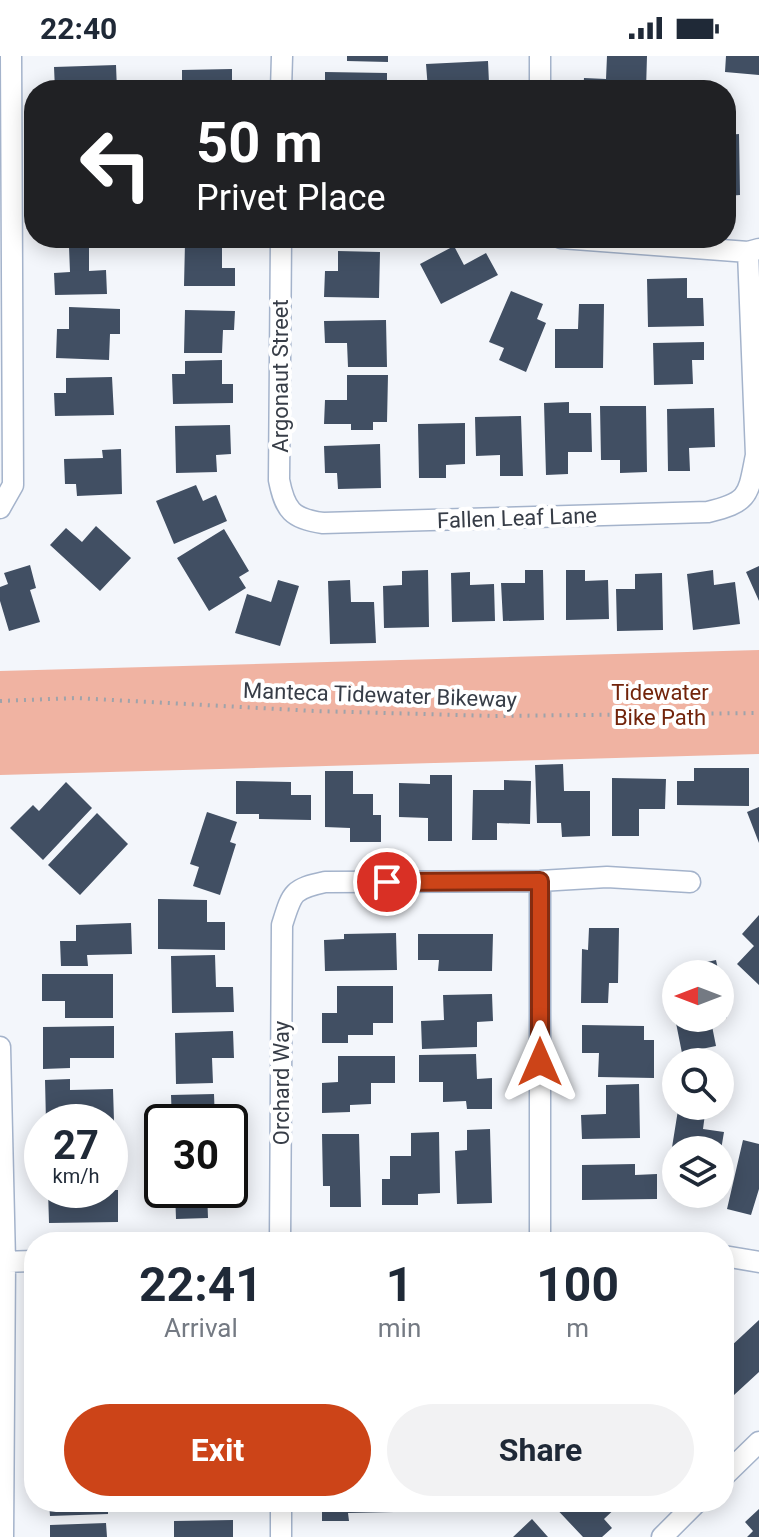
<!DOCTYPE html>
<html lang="en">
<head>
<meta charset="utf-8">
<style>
	:root { --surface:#fff; --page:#f2f2f3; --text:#1f2937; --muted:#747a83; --accent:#cc4418 }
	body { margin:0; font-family:Roboto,sans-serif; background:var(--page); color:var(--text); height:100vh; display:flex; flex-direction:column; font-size:30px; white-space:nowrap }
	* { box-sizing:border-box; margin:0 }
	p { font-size:26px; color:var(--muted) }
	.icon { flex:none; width:44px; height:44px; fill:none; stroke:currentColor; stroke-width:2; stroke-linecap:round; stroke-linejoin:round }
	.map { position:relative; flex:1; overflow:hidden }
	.panel { position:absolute; left:24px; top:1176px; width:710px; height:280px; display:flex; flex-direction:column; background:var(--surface); border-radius:32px; box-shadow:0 4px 20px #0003 }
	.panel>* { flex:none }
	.banner { position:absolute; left:24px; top:24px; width:712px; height:168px; border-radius:32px; box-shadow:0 4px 20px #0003; background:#202124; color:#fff; overflow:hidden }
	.needle { width:52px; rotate:270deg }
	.buttons { position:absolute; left:662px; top:904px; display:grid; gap:16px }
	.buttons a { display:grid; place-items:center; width:72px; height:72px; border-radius:50%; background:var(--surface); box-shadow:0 4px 20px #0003; font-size:40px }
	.speed { position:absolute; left:24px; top:1048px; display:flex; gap:16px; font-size:40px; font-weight:700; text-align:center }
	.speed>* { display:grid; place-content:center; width:104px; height:104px; border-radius:50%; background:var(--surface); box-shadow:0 4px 20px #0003; line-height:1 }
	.speed small { font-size:20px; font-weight:400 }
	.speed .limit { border:4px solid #111; border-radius:12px; background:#fff; color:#111 }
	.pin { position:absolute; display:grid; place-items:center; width:68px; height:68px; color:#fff; margin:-34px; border:4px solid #fff; border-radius:50%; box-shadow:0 2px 8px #0007 }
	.me { position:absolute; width:88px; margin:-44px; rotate:0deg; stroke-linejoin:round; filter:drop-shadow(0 0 6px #0008) }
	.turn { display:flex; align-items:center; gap:28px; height:168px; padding:0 40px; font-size:36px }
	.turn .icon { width:104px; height:104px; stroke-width:2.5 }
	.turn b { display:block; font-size:56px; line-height:68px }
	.eta { display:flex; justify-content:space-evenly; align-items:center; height:136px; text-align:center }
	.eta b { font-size:48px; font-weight:700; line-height:56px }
	.action { display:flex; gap:16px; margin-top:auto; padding:16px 40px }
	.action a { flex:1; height:92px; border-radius:48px; background:var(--accent); color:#fff; font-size:32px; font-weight:700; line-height:92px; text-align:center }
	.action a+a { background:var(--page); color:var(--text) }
	.status { display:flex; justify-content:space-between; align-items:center; height:56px; padding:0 40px; background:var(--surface); direction:ltr }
	.status svg { height:22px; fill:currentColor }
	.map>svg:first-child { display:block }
	.green { fill:#f0b3a2 }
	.building { fill:#414f63 }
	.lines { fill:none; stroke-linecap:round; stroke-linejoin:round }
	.street-casing { stroke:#a4b3cb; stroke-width:23 }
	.path { stroke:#9fa3aa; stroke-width:4; stroke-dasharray:2 6; stroke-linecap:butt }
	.street { stroke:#fff; stroke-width:20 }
	.route-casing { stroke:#852c10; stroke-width:20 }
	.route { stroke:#cc4418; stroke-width:14 }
	.labels { text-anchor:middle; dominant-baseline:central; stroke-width:8; stroke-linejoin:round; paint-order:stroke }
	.street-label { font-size:22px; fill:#373d47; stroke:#fff }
	.park-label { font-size:22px; fill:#72240b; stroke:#fff }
</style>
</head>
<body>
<div class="status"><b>22:40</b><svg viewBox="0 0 49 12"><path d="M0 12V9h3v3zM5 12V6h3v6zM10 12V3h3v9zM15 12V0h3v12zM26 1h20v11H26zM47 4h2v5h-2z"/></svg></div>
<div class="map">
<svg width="759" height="1481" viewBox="0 0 759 1481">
	<rect width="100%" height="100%" fill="#f3f6fb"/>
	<path class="green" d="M759,594V698L0,719V615Z"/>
	<path class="building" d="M347,0H388V6L347,5Z
		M607,0H647L646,34H583L584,22L606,23Z
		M726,0H759V19L725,16Z
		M488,5L489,27L468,28L469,34H428L426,8Z
		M116,9L117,34H55L54,11Z
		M232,13V33L182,34V14Z
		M325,16L387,17V34H325Z
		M739,78L740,139L726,140V79Z
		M347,182H388V188H347Z
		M185,187L222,188V212H235V230H184Z
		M454,190L464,209L486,197L498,219L441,248L420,208Z
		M69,191H89V215L106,214L107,238L55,239L54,217L70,216Z
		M338,195L380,196L379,242L324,241L325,215H338Z
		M687,222V242H703L704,270L648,271L647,223Z
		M511,235L543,248L537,263L546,267L526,316L499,304L504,292L489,286Z
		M579,248H604L603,312H555V273H578Z
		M69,251L120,253V278H110L109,304L56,302L57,273H69Z
		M185,254L235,255L234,274H223L222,297H184Z
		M386,264L387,311H348L347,287H325L324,265Z
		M704,286V304H692L693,328L654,329L653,287Z
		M222,304V328H233V347L173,348L172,318H185V305Z
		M347,319H388L387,366H373V374H351V368H324L325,344H347Z
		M112,321L114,359L55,360L54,337H66V322Z
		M569,346V357H591L592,396H568V418L546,419L544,347Z
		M600,350H646L647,416L620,417V404H601Z
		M714,352L715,391L689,392L690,415H668L667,353Z
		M521,360L523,420H500V399L476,400L475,361Z
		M465,367V408L446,409V422H419L418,368Z
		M230,369L231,398L216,399L217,416L176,417L175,370Z
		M380,388L381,432L338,433L337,417H325L324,390Z
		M121,393L122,438L77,440L76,428H65L64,403L103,402L102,394Z
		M196,429L203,445L216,439L227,465L174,488L156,445Z
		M96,470L131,502L100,535L50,489L66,472L82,486Z
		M224,473L249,515L239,521L246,532L209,555L177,502Z
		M30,509L36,532L30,534L40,566L9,575L0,545V531L8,528L4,517Z
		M759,510V545L746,516Z
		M428,514L429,571L384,572L383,530L402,529V515Z
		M525,514H543L544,564L503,565L501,527H525Z
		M566,514H585V525L608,524L609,563L566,564Z
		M713,514L714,529L735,526L740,568L693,574L687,518Z
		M470,516V529L494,528L495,565L452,566L451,517Z
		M662,517L663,574L617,575L616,533H635V518Z
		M278,524L299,530L280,590L235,577L247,538L271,546Z
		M350,524L351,546H374L376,587L330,588L328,525Z
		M563,708L564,735H590V780L562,781L561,767H537L535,709Z
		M694,712H749V750L677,749V725H694Z
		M325,715H353V738H373V759H381V786H350V772L325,771Z
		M430,719H452V785H428V762L399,761V727L430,728Z
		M612,722L666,723L665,753H639V780H612Z
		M504,724L531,725L530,768L497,767V784H472L473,734H504Z
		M236,725L291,726V739H311V764L259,763V758H236Z
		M66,726L92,752L43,804L10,772L33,749L39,755Z
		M759,751V787L747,756Z
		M207,756L237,766L230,786L236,788L220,839L193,830L199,811L190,808Z
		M97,757L128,788L80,839L48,809Z
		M158,843L207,844V866H225V894L158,893Z
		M759,859V929L737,908L754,890L742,878Z
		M131,867L132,898L87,899L88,910H61L60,885H76V869Z
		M589,872H619L618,927H609L608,947H581L582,893L588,894Z
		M396,877L397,914L325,915L324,884L344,883V878Z
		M418,878H493L492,915H438L439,904H418Z
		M215,899L216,931H233L234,956L172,957L171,900Z
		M716,904L719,918H690L688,910Z
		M42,918H113V962H65V945H42Z
		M337,930H393V967H373V979H348V987H322V957H337Z
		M720,934L727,962L711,965L716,990L682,997L675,962H720Z
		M492,938L493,965L477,966V991L422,993L421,965L444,964L443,939Z
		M582,969L644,970V984H654V1022L598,1021L599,997H582Z
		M114,970V1002H70V1012L43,1013V971Z
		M233,975L234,1002H212L213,1027L176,1028L175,977Z
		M476,998L477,1023L492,1022V1053H467L466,1045L443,1046V1026H419V999Z
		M338,1000H395V1027H371V1048L350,1049V1056L322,1057V1027L338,1026Z
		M70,1023V1034L113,1033L114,1065L46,1066L45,1024Z
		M639,1028L640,1082L582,1083L581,1059L606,1058V1029Z
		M214,1038L215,1066H172L171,1039Z
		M678,1054L705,1058L703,1073L724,1076L721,1094H676V1111L669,1110Z
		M490,1073L492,1147L457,1148L455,1095L467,1094V1074Z
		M439,1076L440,1137L418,1138V1149H382V1123H390V1100H411V1077Z
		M322,1078H359L361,1151H330V1130H323Z
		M743,1084L759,1088V1133L751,1159L727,1153Z
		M635,1108V1119L657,1118V1143L582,1144V1109Z
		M48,1134H118V1166L49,1167Z
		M175,1134H207L208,1162L176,1163Z
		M759,1264V1316L734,1339L724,1328V1304L733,1296L729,1292Z
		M49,1446H108V1458L50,1460Z
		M322,1446H394V1456L348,1457L349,1465H322Z
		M550,1446H622L604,1463L612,1472L602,1481H583Z
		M759,1453V1481H747L753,1475L745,1466Z
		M532,1463L548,1481H513Z
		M233,1464V1481H174V1465Z
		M106,1467L107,1481H50V1469Z"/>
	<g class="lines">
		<defs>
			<path id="street" d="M540,0V34
				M281,34L282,0
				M281,182L279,424C285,454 292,463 323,467L708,456C750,446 748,439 756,399L748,196
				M561,182L748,196L759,193
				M0,452L13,429L11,0
				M540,825V1186
				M0,991L5,1205L3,1481
				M280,1186L282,869C292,837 292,833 325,826L540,825L607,821L690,826
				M724,1200L759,1206
				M0,1206L34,1205
				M724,1420L759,1386
				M281,1446V1481
				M662,1481L697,1446"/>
		</defs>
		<use href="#street" class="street-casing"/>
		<path class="path" d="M0,645L76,642L315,655L495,660L759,657"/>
		<use href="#street" class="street"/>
	</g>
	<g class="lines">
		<defs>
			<path id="route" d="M387,826L540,825V1006"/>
		</defs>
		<use href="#route" class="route-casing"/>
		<use href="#route" class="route"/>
	</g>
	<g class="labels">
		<g class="street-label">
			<text transform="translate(280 320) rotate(-90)">Argonaut Street</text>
			<text transform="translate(517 462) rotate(-2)">Fallen Leaf Lane</text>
			<text transform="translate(380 639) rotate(2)">Manteca Tidewater Bikeway</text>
			<text transform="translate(281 1027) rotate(-90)">Orchard Way</text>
		</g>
		<g class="park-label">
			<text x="660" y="636">Tidewater<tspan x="660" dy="25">Bike Path</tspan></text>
		</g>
	</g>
</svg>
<div class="buttons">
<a><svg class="needle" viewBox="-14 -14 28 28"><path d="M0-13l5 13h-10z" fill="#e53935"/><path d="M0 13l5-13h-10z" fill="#747a83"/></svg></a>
<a><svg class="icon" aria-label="search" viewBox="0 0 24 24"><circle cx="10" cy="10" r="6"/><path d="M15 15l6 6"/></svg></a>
<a><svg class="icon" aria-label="layers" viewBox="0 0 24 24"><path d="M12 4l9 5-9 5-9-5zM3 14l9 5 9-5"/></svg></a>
</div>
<div class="speed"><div>27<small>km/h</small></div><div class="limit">30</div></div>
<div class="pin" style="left:387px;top:826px;background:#d93025"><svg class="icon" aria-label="arrive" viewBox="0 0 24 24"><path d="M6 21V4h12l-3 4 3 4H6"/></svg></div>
<svg class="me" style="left:540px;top:1006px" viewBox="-20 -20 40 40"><path d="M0-17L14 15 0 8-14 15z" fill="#cc4418" stroke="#fff" stroke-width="4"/></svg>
<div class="banner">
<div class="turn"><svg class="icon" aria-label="left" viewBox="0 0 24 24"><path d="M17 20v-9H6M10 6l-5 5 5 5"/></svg><div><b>50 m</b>Privet Place</div></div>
</div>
<section class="panel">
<div class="eta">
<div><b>22:41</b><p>Arrival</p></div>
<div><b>1</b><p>min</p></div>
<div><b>100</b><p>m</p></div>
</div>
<div class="action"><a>Exit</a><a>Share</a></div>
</section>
</div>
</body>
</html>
